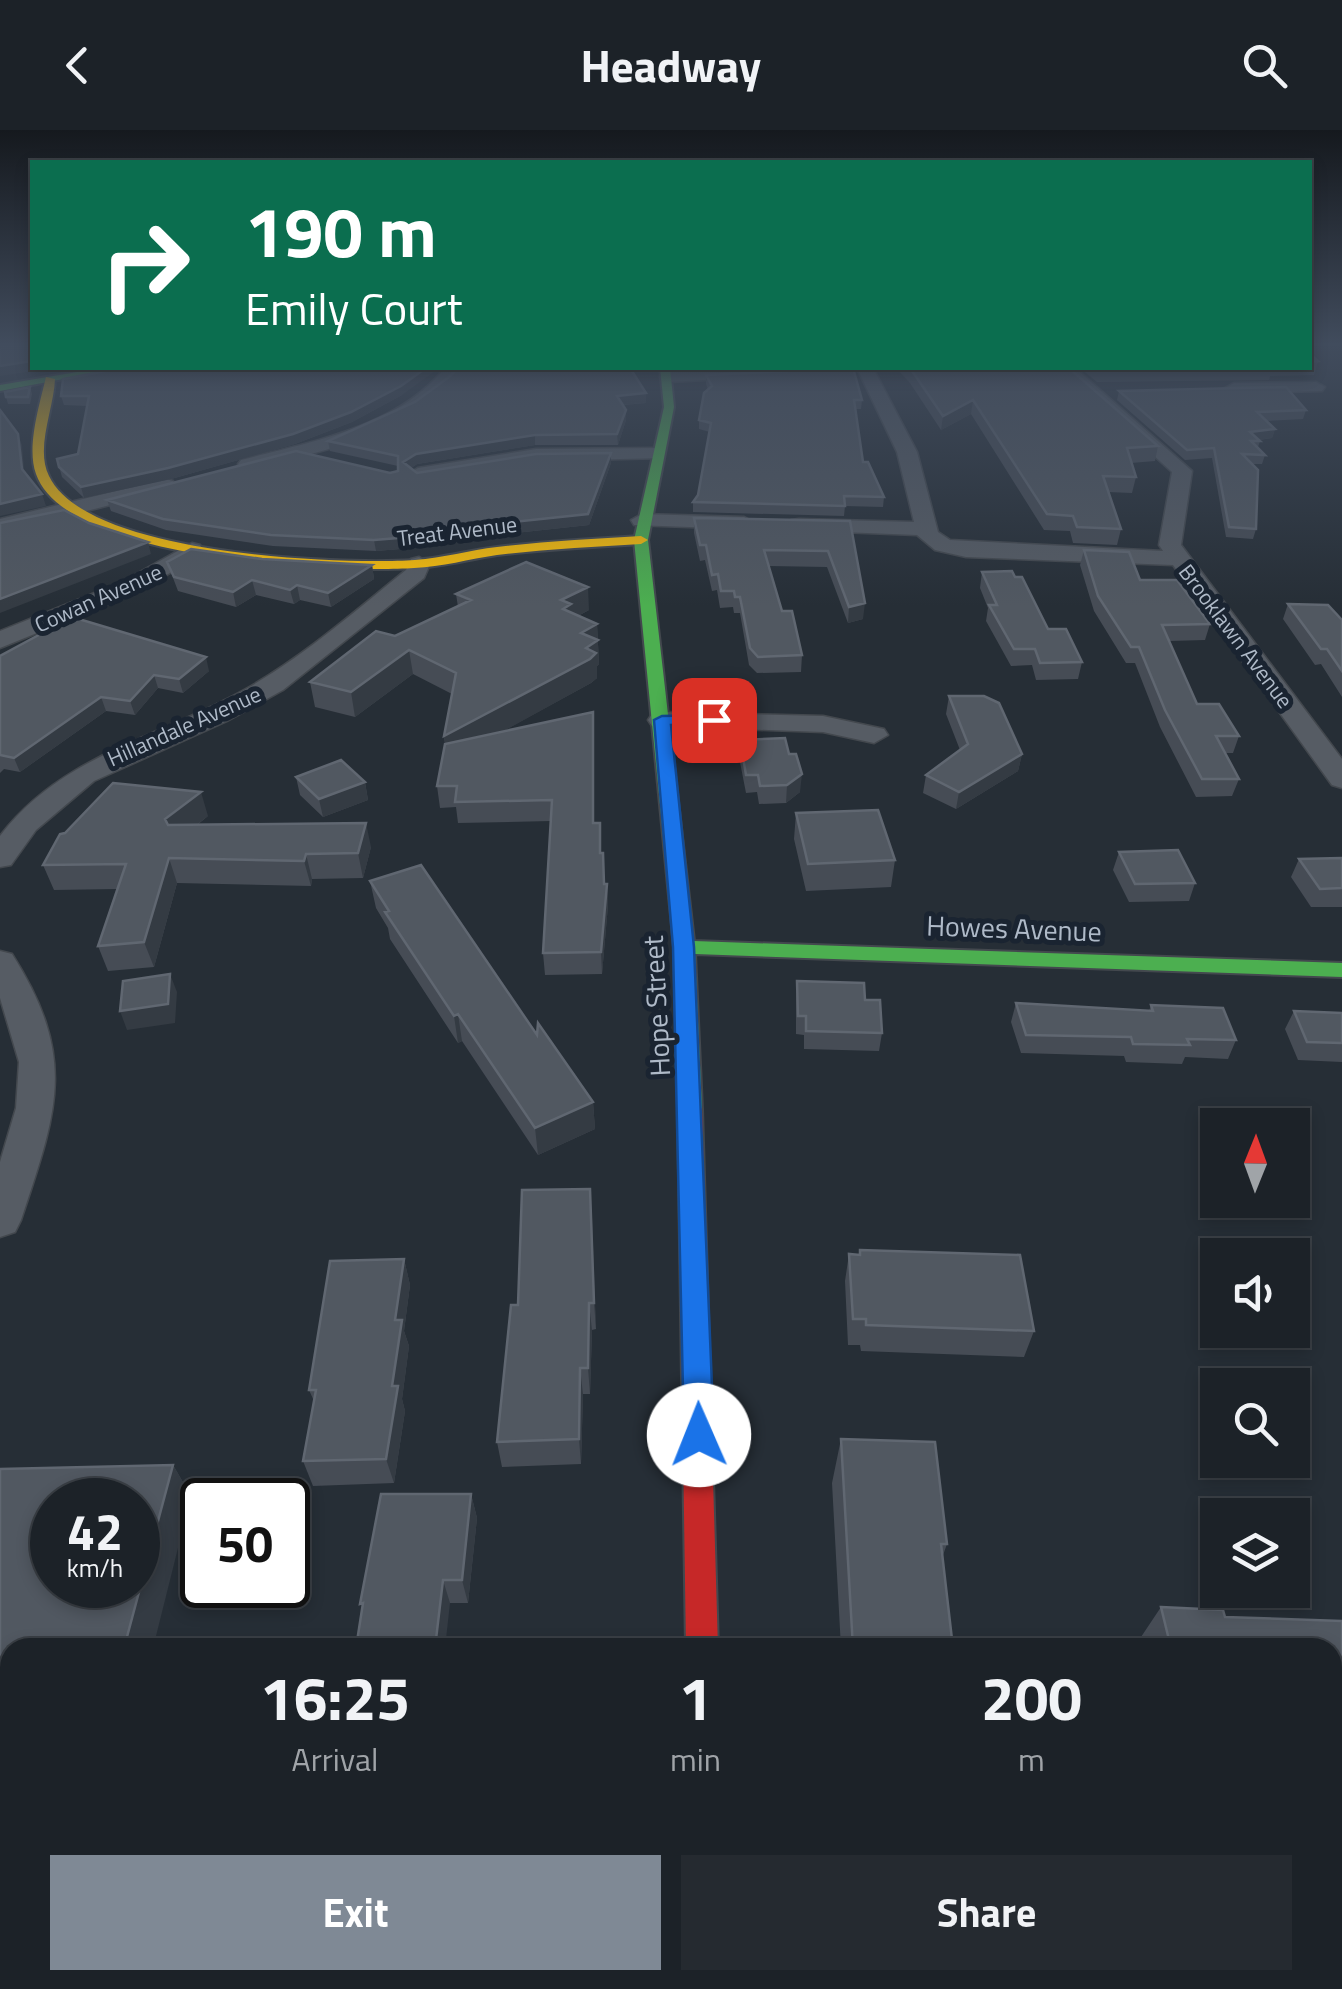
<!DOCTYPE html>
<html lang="en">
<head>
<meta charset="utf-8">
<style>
	:root { --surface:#1c2228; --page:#252a30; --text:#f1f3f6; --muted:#a0a4a8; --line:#3a3f45; --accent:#7f8995 }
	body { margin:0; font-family:"Titillium Web",sans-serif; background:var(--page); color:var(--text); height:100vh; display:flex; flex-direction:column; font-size:38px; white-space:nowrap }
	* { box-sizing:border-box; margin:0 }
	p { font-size:32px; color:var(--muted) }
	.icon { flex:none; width:55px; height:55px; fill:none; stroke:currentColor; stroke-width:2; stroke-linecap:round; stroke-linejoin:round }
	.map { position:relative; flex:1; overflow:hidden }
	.details { position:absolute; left:0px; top:1508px; width:1342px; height:352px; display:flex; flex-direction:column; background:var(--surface); border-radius:30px 30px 0 0; box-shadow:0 5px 15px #0003,0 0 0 2px var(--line) }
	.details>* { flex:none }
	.guide { position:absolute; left:30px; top:30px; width:1282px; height:210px; border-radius:0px; box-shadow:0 5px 15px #0003,0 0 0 2px var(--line); background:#0b6e4f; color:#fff; overflow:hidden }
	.needle { width:65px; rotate:1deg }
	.controls { position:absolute; left:1200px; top:978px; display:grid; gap:20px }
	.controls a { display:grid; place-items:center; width:110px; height:110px; border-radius:0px; background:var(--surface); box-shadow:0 5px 15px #0003,0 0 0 2px var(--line); font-size:50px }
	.speed { position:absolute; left:30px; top:1348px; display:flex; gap:20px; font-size:50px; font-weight:700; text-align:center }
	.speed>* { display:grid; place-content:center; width:130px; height:130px; border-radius:50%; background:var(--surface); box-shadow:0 5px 15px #0003,0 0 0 2px var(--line); line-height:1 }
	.speed small { font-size:25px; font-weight:400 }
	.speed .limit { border:5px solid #111; border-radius:15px; background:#fff; color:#111 }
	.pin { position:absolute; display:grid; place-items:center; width:85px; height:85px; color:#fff; margin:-42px; border-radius:20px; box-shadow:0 5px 15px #0006 }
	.me { position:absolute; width:110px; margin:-55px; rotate:359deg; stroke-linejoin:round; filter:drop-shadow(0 0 8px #0008) }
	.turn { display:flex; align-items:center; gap:35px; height:210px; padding:0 50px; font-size:45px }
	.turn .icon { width:130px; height:130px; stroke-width:2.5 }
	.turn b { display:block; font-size:70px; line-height:85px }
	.eta { display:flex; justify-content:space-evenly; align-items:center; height:170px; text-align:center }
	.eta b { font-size:60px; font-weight:700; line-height:70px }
	.primary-button { display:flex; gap:20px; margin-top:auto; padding:20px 50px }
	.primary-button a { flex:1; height:115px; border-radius:0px; background:var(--accent); color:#fff; font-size:40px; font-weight:700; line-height:115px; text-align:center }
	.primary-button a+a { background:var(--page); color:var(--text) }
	header { display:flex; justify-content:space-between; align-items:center; height:130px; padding:0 50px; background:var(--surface); font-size:45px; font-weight:700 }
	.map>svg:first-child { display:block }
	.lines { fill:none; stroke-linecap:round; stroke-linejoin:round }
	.street-casing { stroke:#43484e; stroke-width:3 }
	.fast-casing { stroke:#43484e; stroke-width:4 }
	.slow-casing { stroke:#43484e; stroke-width:4 }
	.jam-casing { stroke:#43484e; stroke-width:4 }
	.street { fill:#565c64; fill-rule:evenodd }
	.fast { fill:#4caf50; fill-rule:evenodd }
	.slow { fill:#ffc107; fill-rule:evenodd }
	.jam { fill:#c62828; fill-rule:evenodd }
	.wall { fill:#464c55 }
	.shaded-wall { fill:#343b43 }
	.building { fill:#515861; stroke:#606771; stroke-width:2.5; fill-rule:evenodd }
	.route { fill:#1a73e8; stroke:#114b97; stroke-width:2.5 }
	.labels { text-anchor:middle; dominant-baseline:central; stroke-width:10; stroke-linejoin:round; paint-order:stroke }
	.far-street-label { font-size:22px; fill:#afbac8; stroke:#1a2431 }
	.street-label { font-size:28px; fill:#afbac8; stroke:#1a2431 }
</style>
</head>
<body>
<header><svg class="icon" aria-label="back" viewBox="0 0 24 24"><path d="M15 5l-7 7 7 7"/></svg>Headway<svg class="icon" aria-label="search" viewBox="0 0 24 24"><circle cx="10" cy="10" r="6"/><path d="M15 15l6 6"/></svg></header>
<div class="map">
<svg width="1342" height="1859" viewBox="0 0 1342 1859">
	<rect width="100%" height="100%" fill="#262e36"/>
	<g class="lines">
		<defs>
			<path id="street" d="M445,238H462C414,304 330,319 255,338H241L238,334L241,330C313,311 396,298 445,238Z
				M748,238H839L831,243L669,252L660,247L669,242Z
				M857,238H873L917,322L938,402L950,410L1163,421L1159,415L1172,342L1057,238H1075L1192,341L1181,415L1342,629V658L1332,655L1173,435L966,427L935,420L917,405L791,400L788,395L791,390L799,389L914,392L897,322Z
				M1316,252L1325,257L1322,261L1234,263L1225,258L1234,253Z
				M657,318L664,320V328L536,331L418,350L408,344L418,338L536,319Z
				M166,349L173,351V359L0,403V389Z
				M642,384L744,387L755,393L744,399L634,395L631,390Z
				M192,413L200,415L203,420L200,425L138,462L0,518V501L122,452Z
				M419,427L430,434L424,448L283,560L227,591L94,651L36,700L11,735L0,737V706C62,624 161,607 246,559C304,526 354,482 406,440L411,429Z
				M662,582L823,586L884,599L888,605L874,613L823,602L652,596L648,590L652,584Z
				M0,821L12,824C78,928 57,981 21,1090L15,1102L0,1107V1032L16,978L19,932L0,868Z"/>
			<path id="fast" d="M101,238H121L0,261V255Z
				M660,238H670L674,277L648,410L694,811L1342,833V847L695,824L702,979L698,985H682L678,979L674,817L634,410L664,277Z"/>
			<path id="slow" d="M46,247L55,249C54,279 35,318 49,346C86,425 338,435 415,430C443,428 470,420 497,417C545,411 593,409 641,406L648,410L641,414C593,417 545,419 497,425C469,429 442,437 414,438C336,443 66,431 36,344C26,317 40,273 46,247Z
				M688,1850H726L727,1859H687Z"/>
			<path id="jam" d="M690,970L698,973L702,979L718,1518H686L678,979L682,973Z"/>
		</defs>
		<use href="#street" class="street-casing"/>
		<use href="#fast" class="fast-casing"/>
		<use href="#slow" class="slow-casing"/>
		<use href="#jam" class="jam-casing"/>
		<use href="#street" class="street"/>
		<use href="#fast" class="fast"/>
		<use href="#slow" class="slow"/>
		<use href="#jam" class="jam"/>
	</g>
	<path class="wall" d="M1310,224L1318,231L1314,245L1270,246L1269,250L1097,252L1080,238H1310Z
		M896,238H1069L1158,316L1155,331L1131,333L1136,347L1132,363L1108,362L1121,399L1117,415L1073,413L1070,401L1044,400L971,284L941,300L910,253Z
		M706,245L862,270L861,279H856L863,332L884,367L883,377L845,376L844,386L693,382V372L698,365L710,302L699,299V290L708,259L706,254Z
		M449,247L646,273L623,275L626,280V290L618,315H535L417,334L411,338L417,343L611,323V333L589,395L402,415L400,419L376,421L273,416L166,400L111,381L107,370L398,341V336L330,321L328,311L415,272Z
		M30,257L32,264L30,274H8L6,267Z
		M1119,261L1306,280L1303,289L1266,291L1275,299L1272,308L1259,310L1260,311L1258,317L1265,325L1262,334H1252L1256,399L1253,409L1226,407L1212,328L1185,330L1117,270Z
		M402,265L352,292L295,314L171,349L84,368L62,347L57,329L78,324L87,276L64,275L61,266Z
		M694,388L850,391L863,489L848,493L827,437L769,436L782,481L802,525L801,542L757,543L749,535L740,483H734L733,477L720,478L717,460L712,461L705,430L700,431L694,403Z
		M1084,420L1140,450L1210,494L1205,510L1169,511L1197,574L1239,606L1233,623H1225L1239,649L1232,666L1196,667L1160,597L1135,533H1126L1094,481L1080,435Z
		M262,429L372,435L374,449L331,477L300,470L294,474L256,465L236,477L178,461L167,432Z
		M982,442L1048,499L1082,532L1078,549L1036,550L1032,535L1011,536L986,491L988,478L980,458Z
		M456,464L589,480L578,486L597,494L599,534L597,536V548L591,553L503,601L594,603V693L601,723L605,754H607L608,775L602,844L545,845L543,823L551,691L458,693L456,677L440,678L437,656L445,614L444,606L452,564L413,544L355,587L315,577L310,552L395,506L458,477Z
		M1288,474L1342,490V567L1321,534L1315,535L1283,489Z
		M0,526L209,541L183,563L158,558L135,585L106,581L20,642L4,639L0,643Z
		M949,566L1022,624L1018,641L956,679L923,663L926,645L960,620L946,584Z
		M740,610L800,662L786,673L759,674L757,662L746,663L739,627Z
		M296,647L365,652L368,670L323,687L300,665Z
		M796,683L895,730L891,757L806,761L794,709Z
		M208,686L197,695L371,717L363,748L312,749L311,756L177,753L154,837L108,841L98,816L117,759L54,760L43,735Z
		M1119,722L1195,753L1189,771L1129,772L1113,740Z
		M1342,728V777H1311L1291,747L1299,729Z
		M370,751L537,905L593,972L595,999L538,1025L462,911L458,913L390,809L388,798L376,778Z
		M797,851L865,870L882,903L879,921L804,919V905L796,904V869Z
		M1016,873L1149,881L1151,875L1236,910L1228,929L1185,927L1182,934L1126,932L1124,926L1021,923L1011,892Z
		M1294,881L1342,883V932L1298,930L1285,899Z
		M590,1059L596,1199L592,1200L590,1264H583L581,1334L502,1337L497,1312L518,1175Z
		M860,1120L1034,1201L1024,1227L861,1221L860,1215H848L845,1151L849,1124L859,1125Z
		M404,1129L410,1155L404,1201L409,1216L402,1269L405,1281L394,1353L313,1356L303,1331L314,1271L309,1260Z
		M841,1309L947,1414L942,1428L953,1518H841L832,1353Z
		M173,1335L191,1366L10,1518V1743H0V1339Z
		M471,1364L477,1388L468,1473H450L356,1518Z
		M1161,1477L1225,1487L1342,1491V1632H1332V1518H1135V1516Z
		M289,1850L433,1859H293L288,1855Z
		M860,1850H1285L1287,1858L860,1859Z"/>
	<path class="shaded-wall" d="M32,231V238H54L0,246V236Z
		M426,238H439L402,265L352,292L295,314L171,349L84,368L81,357Z
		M646,263V273L618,275L617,266Z
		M973,270L971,284L941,300L943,286Z
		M626,280V290L618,315L617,304Z
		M1275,299L1272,308L1248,311L1250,302Z
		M18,304L22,315L25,350L22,339Z
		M535,305V315L417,334L404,343L403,332L416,324Z
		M611,323V333L589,395L402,415L400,419L376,421L374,410L400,404Z
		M42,364L46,376L0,386V374Z
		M148,412L151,424L0,483V469Z
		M372,435L374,449L331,477L328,463Z
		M252,450L256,465L236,477L233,462Z
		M297,455L300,470L294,474L290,460Z
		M588,457L589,480L564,493L561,470Z
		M865,473L863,489L848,493L849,477Z
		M597,494L599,534L597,536V548L591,553L448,632L444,606L581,503Z
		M409,520L413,544L355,587L351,562Z
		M206,527L209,541L183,563L179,549Z
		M154,545L158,558L135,585L130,571Z
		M101,567L106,581L20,642L14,628Z
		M593,582L594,603V714L593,693Z
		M1022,624L1018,641L956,679L959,662Z
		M802,644L800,662L786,673L787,655Z
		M365,652L368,670L323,687L319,669Z
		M201,662L208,686L173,713L165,689Z
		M366,693L371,717L363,748L358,723Z
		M306,724L312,749L311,756L304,731Z
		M169,728L177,753L154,837L144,812Z
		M607,754L608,775L602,844L601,822Z
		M170,844L177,862L175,893L127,900L120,881Z
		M458,884L462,911L458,913L454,886Z
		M593,972L595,999L538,1025L535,998Z
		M590,1059L592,1086L596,1199L594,1173Z
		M404,1129L410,1155L404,1201L409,1216L402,1269L405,1281L394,1353L386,1329L395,1190Z
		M589,1173L592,1200L590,1264L588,1238Z
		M580,1238L583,1264L581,1334L579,1309Z
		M173,1335L191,1366L153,1518H124Z
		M471,1364L477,1388L468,1473L462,1450Z
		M443,1450L450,1473L445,1518H435Z
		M424,1850H434L433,1859H423Z"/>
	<path class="building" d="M0,216H32V231L0,236Z
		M1310,224L1318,231L1310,232Z
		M122,238H426L401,256L351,282L293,304L168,338L81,357L59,337L57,329L78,324L89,266H61L63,249Z
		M458,238H630L646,263L617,266L626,280L617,304L535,305L416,324L403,332L417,343L536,324L611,323L588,384L400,404L398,408L374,410L271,405L163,389L107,370L296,321L390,343L398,341V326L328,311L415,272L449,247Z
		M853,238L862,270H854L863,332H868L884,367L844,366L845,376L693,372L698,365L711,293L699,290L704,263L712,256L706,245Z
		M910,238H1069L1158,316L1127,318L1136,347L1103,346L1121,399L1077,397L1073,386L1047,384L973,270L943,286Z
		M1099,238H1189L1100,239Z
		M30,257L28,267H6L5,262Z
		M1286,257L1306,280L1257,282L1275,299L1250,302L1260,311H1251L1265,325L1242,324L1258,340L1256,399L1229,397L1214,318L1187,320L1119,261Z
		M0,280L18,304L22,339L42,364L0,374Z
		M64,380L89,393L148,412L0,469V393Z
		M694,388L850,391L865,473L849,477L828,421L764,420L782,481H792L802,525L758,527L750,518L740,467H735L734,461H721L718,444L712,445L706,415H700Z
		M191,419L262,429L372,435L328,463L297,455L290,460L252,450L233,462L174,447L167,432Z
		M1084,420L1129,422L1140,450H1177L1210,494L1162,495L1197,574H1219L1239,606H1216L1239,649H1202L1165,580L1139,517H1131L1098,466Z
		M526,432L588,457L561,470L571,474L563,479L597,494L581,503L598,510L586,518L596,523L590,529L444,606L456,543L409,520L351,562L310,552L376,501L395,506L471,470L456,464Z
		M1012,441L1015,447H1022L1048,499H1066L1082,532L1040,533L1035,519H1014L989,475H997L982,442Z
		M1288,474L1328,475L1342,490V541L1327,519H1321Z
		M72,487L206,527L179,549L154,545L130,571L101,567L14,628L0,625V526Z
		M949,566H984L999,573L1022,624L959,662L926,645L968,614Z
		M593,582V693H600V723H603L604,754H607L601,822L543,823L552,670L455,672L457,656H437L445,614Z
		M785,608L789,624H796L802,644L787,655L760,656L758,645H746L740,610Z
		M341,630L365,652L319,669L296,647Z
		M113,653L201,662L165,689L168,695L366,693L358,723L306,724L304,731L169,728L144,812L98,816L126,734L43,735L60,704L65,703Z
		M878,680L895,730L808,734L796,683Z
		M1178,720L1195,753L1135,754L1119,722Z
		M1342,728V758L1320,759L1299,729Z
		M421,735L537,905L538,893L593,972L535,998L458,884L454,886L385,782L389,781L370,751Z
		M170,844L168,874L120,881L123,851Z
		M797,851L864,853L865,870H880L882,903L806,901V886H798Z
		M1016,873L1153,881L1151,875L1223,878L1236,910L1187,909L1190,915L1133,914L1131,907L1026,905Z
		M1294,881L1342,883V913L1307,912Z
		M590,1059L594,1173H589L588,1238H580L579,1309L497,1312L511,1175H518L522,1060Z
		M860,1120L1020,1125L1034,1201L866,1195V1189H853L849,1124L860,1125Z
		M404,1129L395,1190H402L392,1256H398L386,1329L303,1331L316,1260H309L330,1131Z
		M841,1309L935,1312L947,1414H941L953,1518H853Z
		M173,1335L124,1518H10V1721L0,1722V1339ZM52,1370H138V1455H52Z
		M381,1364H471L462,1450H443L435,1518H356L363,1473L360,1474Z
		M1161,1477L1223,1480L1225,1487L1342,1491V1596H1332V1518H1171Z
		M289,1850H424L423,1859H305L306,1854L288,1855Z
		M985,1850H1285L1287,1858L1178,1853L1179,1859H986Z"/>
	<linearGradient id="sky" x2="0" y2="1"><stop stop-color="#15191e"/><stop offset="0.45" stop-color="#414c5d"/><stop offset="1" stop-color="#414c5d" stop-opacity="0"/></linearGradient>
	<rect width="1342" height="476" fill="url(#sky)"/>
	<path class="route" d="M714,585L720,587V594L671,595L694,817L714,1305L709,1314L699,1318L688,1314L684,1305L673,817L654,590L662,586Z"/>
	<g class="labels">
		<g class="far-street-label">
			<text transform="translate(457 401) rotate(-7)">Treat Avenue</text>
			<text transform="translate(98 468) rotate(-24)">Cowan Avenue</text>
			<text transform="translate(1236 506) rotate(53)">Brooklawn Avenue</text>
			<text transform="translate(184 596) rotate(-24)">Hillandale Avenue</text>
		</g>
		<g class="street-label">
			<text transform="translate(1014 798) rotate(2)">Howes Avenue</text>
			<text transform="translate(656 876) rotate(-93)">Hope Street</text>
		</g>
	</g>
</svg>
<div class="controls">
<a><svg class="needle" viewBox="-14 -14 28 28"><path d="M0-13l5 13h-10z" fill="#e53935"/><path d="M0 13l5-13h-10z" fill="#a0a4a8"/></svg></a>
<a><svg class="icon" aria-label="sound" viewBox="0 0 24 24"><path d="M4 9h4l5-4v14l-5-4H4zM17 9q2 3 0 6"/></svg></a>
<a><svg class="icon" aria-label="search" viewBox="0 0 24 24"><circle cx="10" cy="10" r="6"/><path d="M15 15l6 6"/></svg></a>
<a><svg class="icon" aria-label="layers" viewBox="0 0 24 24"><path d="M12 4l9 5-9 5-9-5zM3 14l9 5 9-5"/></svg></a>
</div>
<div class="speed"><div>42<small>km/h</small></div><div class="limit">50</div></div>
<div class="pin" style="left:714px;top:590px;background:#d93025"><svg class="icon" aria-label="arrive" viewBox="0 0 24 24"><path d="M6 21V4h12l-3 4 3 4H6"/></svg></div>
<svg class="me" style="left:699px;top:1305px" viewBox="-20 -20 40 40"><circle r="19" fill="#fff"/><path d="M0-13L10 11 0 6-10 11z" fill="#1a73e8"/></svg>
<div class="guide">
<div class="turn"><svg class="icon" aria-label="right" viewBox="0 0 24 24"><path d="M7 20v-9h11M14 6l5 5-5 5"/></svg><div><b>190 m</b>Emily Court</div></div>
</div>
<section class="details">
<div class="eta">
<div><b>16:25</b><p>Arrival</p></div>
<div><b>1</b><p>min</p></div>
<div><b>200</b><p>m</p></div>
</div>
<div class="primary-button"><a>Exit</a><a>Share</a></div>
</section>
</div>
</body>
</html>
